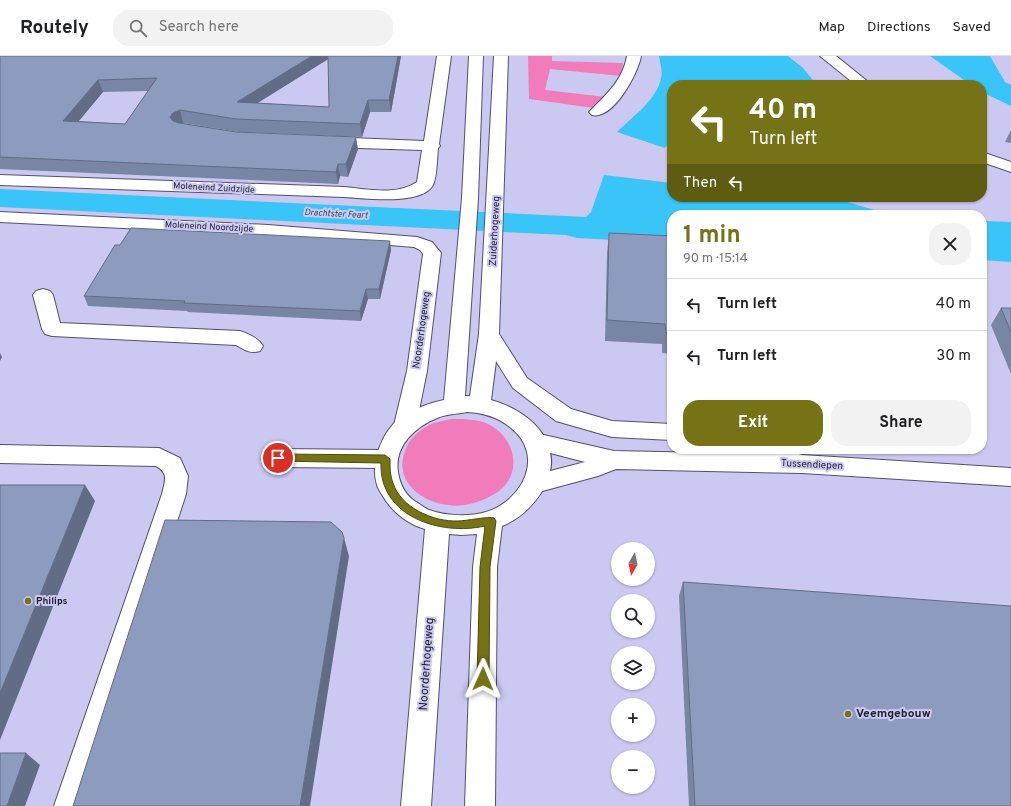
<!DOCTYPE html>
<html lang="en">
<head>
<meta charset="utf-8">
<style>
	:root { --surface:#fff; --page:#f2f2f2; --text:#202124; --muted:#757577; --line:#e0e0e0; --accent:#757316 }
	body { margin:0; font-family:Overpass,sans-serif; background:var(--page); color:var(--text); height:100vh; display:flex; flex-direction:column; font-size:15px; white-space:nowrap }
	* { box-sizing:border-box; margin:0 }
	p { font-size:13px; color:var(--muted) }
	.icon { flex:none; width:22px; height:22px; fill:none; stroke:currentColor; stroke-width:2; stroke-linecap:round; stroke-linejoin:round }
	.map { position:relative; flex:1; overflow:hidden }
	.side { position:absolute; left:667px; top:154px; width:320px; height:244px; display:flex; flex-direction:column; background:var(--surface); border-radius:16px; box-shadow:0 1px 3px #0004 }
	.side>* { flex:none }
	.guide { position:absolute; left:667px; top:24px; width:320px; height:122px; border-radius:16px; box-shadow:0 1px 3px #0004; background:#757316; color:#fff; overflow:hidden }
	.needle { width:26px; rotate:189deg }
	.controls { position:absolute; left:611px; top:486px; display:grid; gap:8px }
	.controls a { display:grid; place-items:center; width:44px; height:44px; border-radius:50%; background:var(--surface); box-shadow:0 1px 3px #0004; font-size:20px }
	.pin { position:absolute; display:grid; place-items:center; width:34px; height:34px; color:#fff; margin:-17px; border:2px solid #fff; border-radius:50%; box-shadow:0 1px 4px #0007 }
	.me { position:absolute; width:44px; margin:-22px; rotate:1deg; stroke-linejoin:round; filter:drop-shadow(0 0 3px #0008) }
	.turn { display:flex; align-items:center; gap:14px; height:84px; padding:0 16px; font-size:18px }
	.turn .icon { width:52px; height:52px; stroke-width:2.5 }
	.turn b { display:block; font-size:28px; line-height:34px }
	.then { display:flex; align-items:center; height:38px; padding:0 16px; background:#0003; gap:8px; font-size:15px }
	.round { display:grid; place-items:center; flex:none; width:42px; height:42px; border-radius:16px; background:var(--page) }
	.summary { display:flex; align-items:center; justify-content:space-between; height:68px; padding:0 16px }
	h1 { font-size:24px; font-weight:700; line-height:30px; color:var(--accent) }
	.action { display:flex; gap:8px; margin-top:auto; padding:8px 16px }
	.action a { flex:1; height:46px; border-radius:16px; background:var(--accent); color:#fff; font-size:16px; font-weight:700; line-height:46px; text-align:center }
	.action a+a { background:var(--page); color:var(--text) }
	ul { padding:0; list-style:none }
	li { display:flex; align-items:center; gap:12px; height:52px; padding:0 16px; border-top:1px solid var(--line) }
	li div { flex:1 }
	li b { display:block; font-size:15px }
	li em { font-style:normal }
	header { display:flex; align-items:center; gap:24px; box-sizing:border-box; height:56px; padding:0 20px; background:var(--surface); border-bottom:1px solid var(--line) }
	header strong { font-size:19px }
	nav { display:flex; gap:22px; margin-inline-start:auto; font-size:14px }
	.search { width:280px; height:36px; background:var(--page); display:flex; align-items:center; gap:10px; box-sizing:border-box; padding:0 14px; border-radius:16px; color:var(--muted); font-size:15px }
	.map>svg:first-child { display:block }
	.green { fill:#f17cbb }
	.water { fill:#3ac5f8 }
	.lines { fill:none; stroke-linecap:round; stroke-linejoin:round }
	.minor-casing { stroke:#524f71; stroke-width:2 }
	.major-casing { stroke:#524f71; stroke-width:2 }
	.minor { fill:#fff; fill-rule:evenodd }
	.major { fill:#fff; fill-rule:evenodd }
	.wall { fill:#7985a4; fill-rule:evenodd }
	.shaded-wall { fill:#636c86 }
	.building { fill:#8d9bbf; stroke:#636c86; fill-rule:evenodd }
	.route { fill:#757316; stroke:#4c4b0e }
	.poi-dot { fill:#757316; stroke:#cbc9f1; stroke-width:1.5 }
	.labels { text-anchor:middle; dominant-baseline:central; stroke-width:4; stroke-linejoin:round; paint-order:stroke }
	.far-street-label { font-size:9px; fill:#1e1d2b; stroke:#cbc9f1 }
	.far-water-label { font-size:9px; font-style:italic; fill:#304c59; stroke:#cbc9f1 }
	.street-label { font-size:10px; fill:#1e1d2b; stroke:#cbc9f1 }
	.poi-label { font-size:10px; font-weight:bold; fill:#1e1d2b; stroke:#cbc9f1; text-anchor:start }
	.near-street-label { font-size:12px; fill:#1e1d2b; stroke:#cbc9f1 }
	.near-poi-label { font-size:12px; font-weight:bold; fill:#1e1d2b; stroke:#cbc9f1; text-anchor:start }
</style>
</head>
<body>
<header>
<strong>Routely</strong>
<div class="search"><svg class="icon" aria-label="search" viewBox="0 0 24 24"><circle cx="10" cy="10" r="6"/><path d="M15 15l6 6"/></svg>Search here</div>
<nav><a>Map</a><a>Directions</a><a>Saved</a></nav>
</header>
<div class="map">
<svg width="1011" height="750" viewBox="0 0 1011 750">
	<rect width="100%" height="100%" fill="#cbc9f1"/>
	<path class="green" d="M528,0H552V5L623,7L621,20L550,13L545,34L606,41L594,52L529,43Z
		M452,363C464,363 477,363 488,368C514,380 524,416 499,435C489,442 477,447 465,449C431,454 388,429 407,390C412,380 423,371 434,367C440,365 446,364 452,363Z"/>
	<path class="water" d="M659,0H788L803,12L817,29H672V84L665,92L617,76C632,61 657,44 661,22C663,15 660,7 659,0Z
		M930,0H990L1005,26L1011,29V50L984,37L982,36V29H971Z
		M604,119L672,127V141H831L891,159H672V187L577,182L566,179L0,151V133L586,161L591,156Z
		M982,165L1011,166V206L982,204Z"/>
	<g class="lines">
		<defs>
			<path id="minor" d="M437,0H451L439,88L440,90L438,92C437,102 437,121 433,129C422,150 363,142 344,141L0,129V119L344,131C368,133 396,140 417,126L422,94L327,91L321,89L319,86L321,83L327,81L424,85Z
				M627,0H641C638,18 613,64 592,59L589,56L592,53C608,37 623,23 627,0Z
				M820,0H836L872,29H856Z
				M982,96L1011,106V116L982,106Z
				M0,156L268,169L417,181L432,186L441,197L427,315L416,369L413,375L405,377L397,375L394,369L407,315L423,198L420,194L414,191L268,179L0,166Z
				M43,233L50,235L53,239L60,267L240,275C249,278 258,282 263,290L260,295C250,298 245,294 236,289L52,280L45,278L42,273L33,239L36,235Z
				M535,377L614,395L802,399L1011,412V430L802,417L616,413L598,420L535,437L527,435L523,428L527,421L585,406L527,391L524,385L527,379Z
				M0,389L159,392L180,402L188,420L186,438L84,750H54L162,438C165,425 169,417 156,410L0,407Z
				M278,393L385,394L393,397L396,403L393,409L385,412L278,411L270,408L267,402L270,396Z"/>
			<path id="major" d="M469,0H483L478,142L465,340H470L479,278L494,0H508L499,278L527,322L571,353L612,365L672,368V384L612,381L556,365L513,332L496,305L491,344C534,356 569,392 541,437C531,452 519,463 502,470L497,511L495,750H465L473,511L477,478L461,479L449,478L431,750H401L425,473C410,469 395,458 386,445C383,440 379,435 377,429C370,407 382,375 401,361C414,353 429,347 444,344L462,142ZM467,356C484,357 498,361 511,372C546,400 522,445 486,456C468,461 446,460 429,454C424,452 420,448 416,446C405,439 400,429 398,416C394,390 415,371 437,362C446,358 458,358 467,356Z
				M749,393H785L810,402L813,408L810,414L802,417L752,399Z"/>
		</defs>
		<use href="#minor" class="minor-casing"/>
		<use href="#major" class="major-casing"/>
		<use href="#minor" class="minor"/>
		<use href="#major" class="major"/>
	</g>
	<path class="wall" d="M0,0H401L391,56H370L362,81L239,76L183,67H181L236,76L358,93L348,121L340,120L338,128L0,113ZM328,3L329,51L257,47ZM148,35L125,68L78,65L103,36Z
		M1011,74V87L1005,86Z
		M609,177L672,180V298L662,297V288L605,285L607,197Z
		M391,194L380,243H368L361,265L188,256L187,255L88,250L84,240Z
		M1001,252H1011V318L991,269Z
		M683,526L1011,750H689L679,540Z"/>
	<path class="shaded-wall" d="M312,0H330V2L240,58L237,46Z
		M398,0H401L391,56L389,44Z
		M98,24L103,36L69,77L63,65Z
		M368,44L370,56L362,81L360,68Z
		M180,54L183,67L177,69L170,61L173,57Z
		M356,81L358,93L348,121L346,108Z
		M338,108L340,120L338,128L336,116Z
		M390,185L391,194L380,243L379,233Z
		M366,233L368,243L361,265L360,255Z
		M0,297L2,301L0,305Z
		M85,429L95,445L0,684V637Z
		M344,482L349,500L310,750H300Z
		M26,697L40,709L25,750H7Z"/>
	<path class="building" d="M0,0H312L237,46L329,51L328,0H398L389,44H368L360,68L236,63L180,54L173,57L170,61L173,65L179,67L236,76L356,81L346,108H338L336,116L0,101ZM157,22L125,68L63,65L98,24Z
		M131,172L390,185L379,233H366L360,255L184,247L185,245L84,240L115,189H120Z
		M609,177L672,180V277H666L665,268L607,264Z
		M1001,252H1011V276Z
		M0,429H85L0,637Z
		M165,464L331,466L342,476L344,482L300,750H73Z
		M683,526L1011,550V750H695Z
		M0,697H26L7,750H0Z"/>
	<path class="route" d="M278,398L385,399L390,403C390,412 390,419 393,427C401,452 434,466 458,465C466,465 489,460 494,462L496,465L490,511L489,623L487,626L483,628L479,626L477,623L480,511L485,470C441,480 379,461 381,407L278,405L273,402Z"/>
	<g class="poi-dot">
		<circle cx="28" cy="545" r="4"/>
		<circle cx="848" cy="658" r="4"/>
	</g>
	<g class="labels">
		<g class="far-street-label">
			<text transform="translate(214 132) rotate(3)">Moleneind Zuidzijde</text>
			<text transform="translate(209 171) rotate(3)">Moleneind Noordzijde</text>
		</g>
		<g class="far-water-label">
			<text transform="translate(336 158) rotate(3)">Drachtster Feart</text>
		</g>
		<g class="street-label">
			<text transform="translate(495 175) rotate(-87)">Zuiderhogeweg</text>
			<text transform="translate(422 274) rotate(-82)">Noorderhogeweg</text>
			<text transform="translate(812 409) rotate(3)">Tussendiepen</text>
		</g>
		<g class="poi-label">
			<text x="36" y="545">Philips</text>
		</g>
		<g class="near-street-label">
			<text transform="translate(427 608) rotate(-86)">Noorderhogeweg</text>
		</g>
		<g class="near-poi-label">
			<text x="856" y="658">Veemgebouw</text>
		</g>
	</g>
</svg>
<div class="controls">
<a><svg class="needle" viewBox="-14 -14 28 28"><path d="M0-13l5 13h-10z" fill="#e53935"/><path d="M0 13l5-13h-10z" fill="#757577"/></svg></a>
<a><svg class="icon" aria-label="search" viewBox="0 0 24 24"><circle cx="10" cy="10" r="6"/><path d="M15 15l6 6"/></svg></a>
<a><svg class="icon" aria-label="layers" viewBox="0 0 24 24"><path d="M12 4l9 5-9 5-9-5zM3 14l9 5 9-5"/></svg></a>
<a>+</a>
<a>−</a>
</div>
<div class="pin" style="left:278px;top:402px;background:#d93025"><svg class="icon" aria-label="arrive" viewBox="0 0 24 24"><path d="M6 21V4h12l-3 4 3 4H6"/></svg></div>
<svg class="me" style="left:483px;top:623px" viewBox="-20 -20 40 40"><path d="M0-17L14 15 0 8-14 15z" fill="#757316" stroke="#fff" stroke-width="4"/></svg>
<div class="guide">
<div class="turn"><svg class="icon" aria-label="left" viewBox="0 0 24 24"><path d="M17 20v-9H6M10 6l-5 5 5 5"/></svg><div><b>40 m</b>Turn left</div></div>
<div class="then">Then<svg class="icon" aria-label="left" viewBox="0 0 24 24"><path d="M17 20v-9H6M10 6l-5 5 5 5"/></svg></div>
</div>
<section class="side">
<div class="summary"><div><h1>1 min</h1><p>90 m · 15:14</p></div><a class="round"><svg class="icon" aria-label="close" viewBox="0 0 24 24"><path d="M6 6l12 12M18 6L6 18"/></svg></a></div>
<ul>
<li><svg class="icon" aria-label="left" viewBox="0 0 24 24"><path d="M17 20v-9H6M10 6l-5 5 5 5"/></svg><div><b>Turn left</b></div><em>40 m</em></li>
<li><svg class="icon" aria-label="left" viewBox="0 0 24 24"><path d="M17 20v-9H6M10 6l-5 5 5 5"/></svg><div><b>Turn left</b></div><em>30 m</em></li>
</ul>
<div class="action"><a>Exit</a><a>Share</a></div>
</section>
</div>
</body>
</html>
